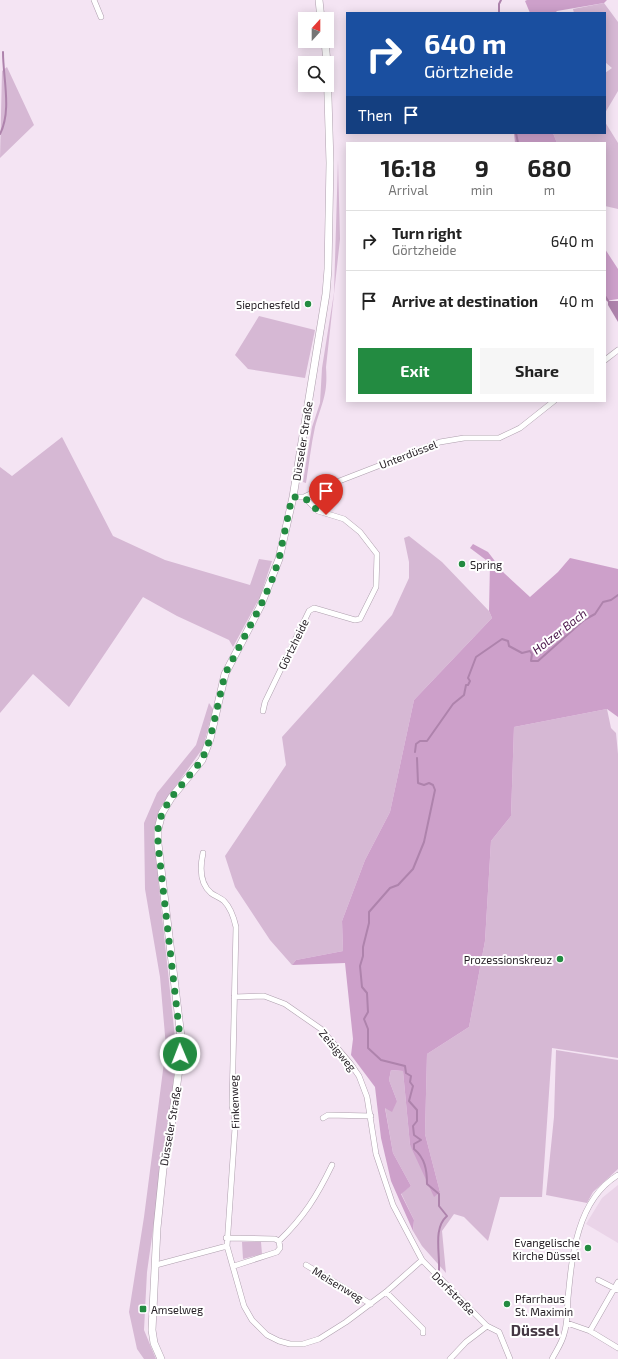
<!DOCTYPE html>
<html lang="en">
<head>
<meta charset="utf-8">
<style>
	:root { --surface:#fff; --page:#f6f6f6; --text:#222; --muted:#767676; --line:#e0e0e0; --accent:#238b41 }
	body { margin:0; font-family:"Exo 2",sans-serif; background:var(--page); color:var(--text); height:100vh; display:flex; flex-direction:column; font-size:15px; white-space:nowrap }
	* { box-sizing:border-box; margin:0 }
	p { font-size:13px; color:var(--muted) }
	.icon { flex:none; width:22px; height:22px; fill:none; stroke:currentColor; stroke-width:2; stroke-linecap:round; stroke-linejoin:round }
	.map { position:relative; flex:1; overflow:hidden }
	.panel { position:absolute; left:346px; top:142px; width:260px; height:260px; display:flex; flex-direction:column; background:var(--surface); border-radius:0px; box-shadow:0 2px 10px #0003 }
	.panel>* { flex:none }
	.banner { position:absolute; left:346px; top:12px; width:260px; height:122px; border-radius:0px; box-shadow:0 2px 10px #0003; background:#1a4fa0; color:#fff; overflow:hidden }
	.needle { width:26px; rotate:21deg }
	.controls { position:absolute; left:298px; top:12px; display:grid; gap:8px }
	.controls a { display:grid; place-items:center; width:36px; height:36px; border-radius:0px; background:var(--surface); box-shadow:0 2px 10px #0003; font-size:20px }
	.pin { position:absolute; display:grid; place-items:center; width:34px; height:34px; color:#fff; margin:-41px -17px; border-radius:50% 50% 50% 0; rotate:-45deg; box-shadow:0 0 4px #0007 }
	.pin .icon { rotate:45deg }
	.me { position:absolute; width:44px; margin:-22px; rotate:359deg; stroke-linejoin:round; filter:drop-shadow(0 0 3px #0008) }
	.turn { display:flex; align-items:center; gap:14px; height:84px; padding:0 12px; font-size:18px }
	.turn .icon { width:52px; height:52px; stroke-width:2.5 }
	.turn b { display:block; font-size:28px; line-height:34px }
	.then { display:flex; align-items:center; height:38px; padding:0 12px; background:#0003; gap:8px; font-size:15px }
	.eta { display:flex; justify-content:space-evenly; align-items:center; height:68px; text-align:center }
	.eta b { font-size:24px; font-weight:700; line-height:28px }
	.button { display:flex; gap:8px; margin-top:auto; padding:8px 12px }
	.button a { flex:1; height:46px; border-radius:0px; background:var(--accent); color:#fff; font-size:16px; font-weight:700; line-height:46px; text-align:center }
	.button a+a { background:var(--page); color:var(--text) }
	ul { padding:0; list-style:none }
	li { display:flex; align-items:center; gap:12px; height:60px; padding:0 12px; border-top:1px solid var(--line) }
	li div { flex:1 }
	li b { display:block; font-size:15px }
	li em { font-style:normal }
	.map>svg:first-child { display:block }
	.built { fill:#ead4e8 }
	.green { fill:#d6b8d4 }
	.forest { fill:#cda0ca }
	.water { fill:#ae83ac }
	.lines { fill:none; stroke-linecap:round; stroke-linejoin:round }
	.stream { stroke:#ae83ac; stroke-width:2 }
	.minor-casing { stroke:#ae9fad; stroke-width:6 }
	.secondary-casing { stroke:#ae9fad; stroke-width:8 }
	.minor { stroke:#fff; stroke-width:5 }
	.secondary { stroke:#fff; stroke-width:7 }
	.route { stroke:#238b41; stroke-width:7; stroke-dasharray:0 12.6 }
	.poi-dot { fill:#238b41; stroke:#fff; stroke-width:1.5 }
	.labels { text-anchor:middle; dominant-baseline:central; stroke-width:4; stroke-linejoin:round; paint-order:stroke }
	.poi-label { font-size:11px; fill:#282228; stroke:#fff; text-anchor:end }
	.street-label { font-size:11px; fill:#282228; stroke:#fff }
	.water-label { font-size:12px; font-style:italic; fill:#4a1549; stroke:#fff }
	.district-label { font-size:15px; font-weight:bold; fill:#443743; stroke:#fff }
</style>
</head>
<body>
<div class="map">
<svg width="618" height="1359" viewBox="0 0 618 1359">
	<rect width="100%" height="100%" fill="#f4e4f3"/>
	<path class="built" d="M618,1185V1243L586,1224L602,1198Z"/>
	<path class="green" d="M604,3L618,22V91L605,113V73L612,68L605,62V13H574L573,9Z
		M7,67L34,125L0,158L2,71Z
		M605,122L618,143V209L605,206V143H557L553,133H605Z
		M338,160L340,239L326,367C328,395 322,402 315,427C311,445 309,464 306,483L303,482L312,427L320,403L322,368L334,293Z
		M259,316L315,330L305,378L248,369L235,355Z
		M62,437L113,536L165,560L250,585L259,559L272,561L260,597L233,647L229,640L177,616L143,597L69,707L33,674L0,713V467L12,476Z
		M409,536L442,562L489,611L492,618L414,700L390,812L365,860L342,921L343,951L296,960L292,965L270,940L235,887L225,856L286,765L282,737L392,615L409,578V562L404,538Z
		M209,703L213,709L203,748L160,808L156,822L155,840L159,887L176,1047L173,1089L147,1272L144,1330L156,1359H144L137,1349L129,1312L144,1217L166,1047L160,977L145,889L144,823L157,793L196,745Z
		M607,709L611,728L616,733L618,754V1058L552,1048L542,1197H500L488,1241L464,1217L454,1214L442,1231L446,1273L422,1246L413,1231L414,1220L401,1193L411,1186L393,1153L385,1107L397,1101L389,1080L391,1070L403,1071L410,1145L440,1192L425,1134L427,1054L469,1027L485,941L491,841L511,816L514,727Z
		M556,1050L618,1060V1169L593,1192L587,1203L546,1195L554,1117Z
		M242,1242H261L262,1254L243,1259Z"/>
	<path class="forest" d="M527,0H607L604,3L557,11L555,13H530L525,1Z
		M514,133H553L557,143H515Z
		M605,249L618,269V299L605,301Z
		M473,544L488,552L504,573L530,597L558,572L570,558L618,569V717L607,709L514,727L511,816L491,841L485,941L469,1027L427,1054L425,1134L440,1192L434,1197L410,1145L403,1071L391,1070L389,1080L397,1101L392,1112L385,1108L393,1153L411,1186L401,1194L414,1220L413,1231L391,1181L381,1138L375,1087L351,1055L353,1039L345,963L292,965L296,960L343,951L342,921L365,860L390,812L414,700L492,618L489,611L490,563L470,548Z"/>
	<path class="water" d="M608,301H618V322L608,305Z"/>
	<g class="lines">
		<path class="stream" d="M499,13V4L501,0
			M516,133L518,143
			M0,134C12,110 3,79 3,52
			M605,296L609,302
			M415,752L416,744L420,741H427L453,704L464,695L466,685H468L470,681L468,678L476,657L502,639L508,641L509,646L522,653L530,651L532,654L531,661H538L584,620L595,614L603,602L611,600L618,595
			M417,758L418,783L424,785L429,783L433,785L435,790L424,842L413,869L398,885L390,888L369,912V923L363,947V956L360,966L362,987L367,993L368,1012L364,1019L368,1029V1048L381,1060L405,1066L406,1073L411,1076L410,1082L413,1086L409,1101L417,1110V1121L413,1126L414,1135L421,1140L414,1144V1149C425,1158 427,1170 427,1184L439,1194V1206L447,1216C433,1228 440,1252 439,1270"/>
		<defs>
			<path id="minor" d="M94,0L101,17
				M605,360L618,350
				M304,497L329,485L440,442L464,438H499L520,428L554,401
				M263,711L265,702L309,611L314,608L355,620L360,619L376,587L377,554L360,532L344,519L318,511L304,497H293
				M203,853C200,867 199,883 211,893C215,896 221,898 224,901C231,908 234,918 236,927L232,1106L234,1114L235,1128L227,1246L244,1306L252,1320L267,1335L279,1341L290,1344H303L319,1339L346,1322L386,1292L422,1260
				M234,997L264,996L285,1004L321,1029L350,1063L359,1076L367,1097L376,1154L393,1205L422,1260L487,1326L499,1332L510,1359
				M323,1118L328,1115L371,1116
				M226,1238L275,1239L279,1241L280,1248L277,1252L234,1266
				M279,1241C304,1217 317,1196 332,1165
				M156,1265L227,1246
				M306,1265L371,1304
				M598,1280L618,1290
				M386,1292L423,1329V1333
				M567,1323L590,1331L618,1348
				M590,1331L618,1282
				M450,1359L466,1342L487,1326
				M552,1359C556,1351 562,1343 564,1334C568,1322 567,1310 568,1298C572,1255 577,1200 618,1175"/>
			<path id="secondary" d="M319,0L321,19
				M325,41L327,63
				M161,1359L154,1343L152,1330L157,1228L163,1169L170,1135L181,1054V1037L158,844V829L162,813L171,798L202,760L210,739L225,674L260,607L279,559L293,497L326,294L328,269L330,163L327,64"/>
		</defs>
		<use href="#minor" class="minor-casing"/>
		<use href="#secondary" class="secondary-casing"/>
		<use href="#minor" class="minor"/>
		<use href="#secondary" class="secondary"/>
	</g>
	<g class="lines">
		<path class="route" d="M180,1054V1037L158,844V829L162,813L171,798L202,760L210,739L225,674L260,607L272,580L279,559L292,497H304L318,511L326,515"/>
	</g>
	<g class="poi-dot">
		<circle cx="308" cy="304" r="4"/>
		<circle cx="462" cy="564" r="4"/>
		<circle cx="560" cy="959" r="4"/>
		<circle cx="588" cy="1248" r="4"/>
		<circle cx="507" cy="1304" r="4"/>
		<rect x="139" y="1305" width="8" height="8" rx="2"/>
	</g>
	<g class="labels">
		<g class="poi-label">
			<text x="300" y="304">Siepchesfeld</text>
			<text x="470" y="564" text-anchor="start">Spring</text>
			<text x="552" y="959">Prozessionskreuz</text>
			<text x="580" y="1242">Evangelische<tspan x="580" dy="13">Kirche Düssel</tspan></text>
			<text x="515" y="1298" text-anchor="start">Pfarrhaus<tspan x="515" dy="13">St. Maximin</tspan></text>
			<text x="151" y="1309" text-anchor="start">Amselweg</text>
		</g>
		<g class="street-label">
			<text transform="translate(302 441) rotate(-81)">Düsseler Straße</text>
			<text transform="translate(408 454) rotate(-21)">Unterdüssel</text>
			<text transform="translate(293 644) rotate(-64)">Görtzheide</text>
			<text transform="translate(338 1050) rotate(50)">Zeisigweg</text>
			<text transform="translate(234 1102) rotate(-92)">Finkenweg</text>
			<text transform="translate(170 1126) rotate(-80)">Düsseler Straße</text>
			<text transform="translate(338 1284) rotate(31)">Meisenweg</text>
			<text transform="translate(454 1293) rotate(45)">Dorfstraße</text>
		</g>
		<g class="water-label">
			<text transform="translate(559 631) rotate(-38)">Holzer Bach</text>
		</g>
		<g class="district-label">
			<text x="535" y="1330">Düssel</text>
		</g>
	</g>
</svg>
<div class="controls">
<a><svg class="needle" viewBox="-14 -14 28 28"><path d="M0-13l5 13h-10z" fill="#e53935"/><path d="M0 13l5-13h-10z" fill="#767676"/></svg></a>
<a><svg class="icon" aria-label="search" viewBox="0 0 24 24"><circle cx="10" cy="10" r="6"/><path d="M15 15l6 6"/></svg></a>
</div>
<div class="pin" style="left:326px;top:515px;background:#d93025"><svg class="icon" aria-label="arrive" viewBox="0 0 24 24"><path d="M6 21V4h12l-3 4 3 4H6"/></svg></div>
<svg class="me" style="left:180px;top:1054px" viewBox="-20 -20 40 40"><circle r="17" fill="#238b41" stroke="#fff" stroke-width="3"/><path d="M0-11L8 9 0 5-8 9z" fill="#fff"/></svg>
<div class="banner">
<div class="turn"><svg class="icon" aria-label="right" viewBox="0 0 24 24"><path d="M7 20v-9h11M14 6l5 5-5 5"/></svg><div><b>640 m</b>Görtzheide</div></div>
<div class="then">Then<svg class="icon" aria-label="arrive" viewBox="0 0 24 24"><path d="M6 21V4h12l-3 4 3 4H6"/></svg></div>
</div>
<section class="panel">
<div class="eta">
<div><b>16:18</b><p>Arrival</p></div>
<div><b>9</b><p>min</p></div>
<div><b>680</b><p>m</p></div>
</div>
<ul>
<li><svg class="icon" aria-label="right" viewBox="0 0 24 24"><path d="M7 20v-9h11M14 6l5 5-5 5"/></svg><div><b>Turn right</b><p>Görtzheide</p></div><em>640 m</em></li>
<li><svg class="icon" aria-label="arrive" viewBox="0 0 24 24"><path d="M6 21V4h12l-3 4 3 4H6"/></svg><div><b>Arrive at destination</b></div><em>40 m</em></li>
</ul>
<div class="button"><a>Exit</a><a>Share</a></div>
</section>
</div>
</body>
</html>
